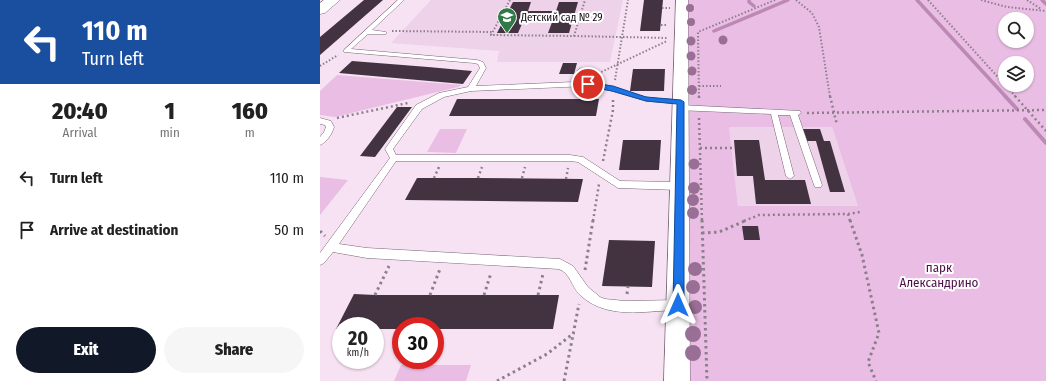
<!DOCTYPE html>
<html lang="en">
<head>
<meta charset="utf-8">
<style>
	:root { --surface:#fff; --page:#f6f6f6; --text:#222; --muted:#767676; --accent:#111827 }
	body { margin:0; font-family:"Fira Sans Condensed",sans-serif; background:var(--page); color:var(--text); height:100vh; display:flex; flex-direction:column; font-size:15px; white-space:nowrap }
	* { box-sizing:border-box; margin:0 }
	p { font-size:13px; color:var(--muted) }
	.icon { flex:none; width:22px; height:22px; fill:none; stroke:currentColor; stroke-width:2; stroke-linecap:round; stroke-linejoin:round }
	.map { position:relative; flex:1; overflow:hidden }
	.side { display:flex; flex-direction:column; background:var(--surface); width:320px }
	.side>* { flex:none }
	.hud { background:#1a4fa0; color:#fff; overflow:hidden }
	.controls { position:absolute; left:678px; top:12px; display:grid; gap:8px }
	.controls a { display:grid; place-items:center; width:36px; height:36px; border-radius:50%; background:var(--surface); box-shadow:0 1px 3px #0004; font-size:20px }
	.speed { position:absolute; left:12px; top:317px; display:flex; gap:8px; font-size:20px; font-weight:700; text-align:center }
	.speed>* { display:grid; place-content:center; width:52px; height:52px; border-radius:50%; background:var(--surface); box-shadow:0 1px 3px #0004; line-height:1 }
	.speed small { font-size:10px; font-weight:400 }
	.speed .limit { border:6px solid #d22; background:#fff; color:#111 }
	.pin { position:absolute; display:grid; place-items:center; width:34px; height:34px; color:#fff; margin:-17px; border:2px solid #fff; border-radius:50%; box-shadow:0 1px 4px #0007 }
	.me { position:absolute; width:44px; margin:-22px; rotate:0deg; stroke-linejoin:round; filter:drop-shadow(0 0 3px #0008) }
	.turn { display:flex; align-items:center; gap:14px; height:84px; padding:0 16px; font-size:18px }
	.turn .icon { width:52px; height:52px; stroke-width:2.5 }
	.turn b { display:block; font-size:28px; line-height:34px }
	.eta { display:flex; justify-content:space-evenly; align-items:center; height:68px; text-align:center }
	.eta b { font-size:24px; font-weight:800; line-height:28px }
	.button { display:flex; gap:8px; margin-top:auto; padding:8px 16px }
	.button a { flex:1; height:46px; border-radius:24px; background:var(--accent); color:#fff; font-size:16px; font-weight:800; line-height:46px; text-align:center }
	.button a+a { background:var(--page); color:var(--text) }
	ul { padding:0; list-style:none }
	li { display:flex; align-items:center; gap:12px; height:52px; padding:0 16px }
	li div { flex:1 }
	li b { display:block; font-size:15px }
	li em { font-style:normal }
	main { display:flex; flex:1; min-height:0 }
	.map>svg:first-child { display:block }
	.built { fill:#edd2e9 }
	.green { fill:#eabee4; fill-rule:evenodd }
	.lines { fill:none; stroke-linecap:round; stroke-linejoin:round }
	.stream-far1 { stroke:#bb89b4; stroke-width:3.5 }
	.stream { stroke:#bb89b4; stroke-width:4 }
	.building { fill:#433341 }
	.service-casing { stroke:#776574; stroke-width:1 }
	.minor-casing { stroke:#776574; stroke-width:1 }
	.tertiary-casing { stroke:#776574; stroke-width:1 }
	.path-far2 { stroke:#8d7e8b; stroke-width:2; stroke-dasharray:1.5 2; stroke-linecap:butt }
	.path-far1 { stroke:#8d7e8b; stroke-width:2.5; stroke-dasharray:2 3; stroke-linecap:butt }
	.path { stroke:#8d7e8b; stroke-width:3; stroke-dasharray:2.5 3.5; stroke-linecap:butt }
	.service { fill:#fff; fill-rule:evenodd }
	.minor { fill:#fff; fill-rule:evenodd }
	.tertiary { fill:#fff; fill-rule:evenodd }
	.tree { fill:#9a6f96 }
	.route { fill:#1a73e8; stroke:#114b97 }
	.labels { text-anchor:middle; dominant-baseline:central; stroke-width:4; stroke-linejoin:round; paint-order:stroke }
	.far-poi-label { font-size:11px; fill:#120b11; stroke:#fff; text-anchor:start }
	.park-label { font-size:13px; fill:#4e114a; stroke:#fff }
</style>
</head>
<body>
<main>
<section class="side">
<div class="hud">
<div class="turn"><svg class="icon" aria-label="left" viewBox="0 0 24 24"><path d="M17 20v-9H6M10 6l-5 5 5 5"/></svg><div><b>110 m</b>Turn left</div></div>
</div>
<div class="eta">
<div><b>20:40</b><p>Arrival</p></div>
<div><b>1</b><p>min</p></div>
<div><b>160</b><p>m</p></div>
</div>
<ul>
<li><svg class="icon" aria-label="left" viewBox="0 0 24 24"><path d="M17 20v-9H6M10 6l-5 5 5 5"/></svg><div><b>Turn left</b></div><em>110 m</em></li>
<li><svg class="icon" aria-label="arrive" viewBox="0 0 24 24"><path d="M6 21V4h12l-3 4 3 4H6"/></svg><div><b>Arrive at destination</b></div><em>50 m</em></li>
</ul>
<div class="button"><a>Exit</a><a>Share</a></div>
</section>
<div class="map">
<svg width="726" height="381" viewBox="0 0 726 381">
	<rect width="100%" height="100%" fill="#f7e2f4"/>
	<path class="built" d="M111,0H303L290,62H177L179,51L71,43Z
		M409,127H512L538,206L418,207Z"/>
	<path class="green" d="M367,0H726V381H369ZM685,19H707V41H685ZM685,63H707V85H685ZM409,127H512L538,206H418Z
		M17,75L142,85L138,87L15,117L0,115V91Z
		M120,129H147L136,153L107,152Z
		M0,177L28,180L0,215Z
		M81,365H151L146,381H74Z"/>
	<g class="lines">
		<path class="stream-far1" d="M429,0V2L434,6
			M597,0L686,97
			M722,0L726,4
			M394,31L468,0"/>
		<path class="stream" d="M685,96L697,109
			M705,119L726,143"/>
	</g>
	<path class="building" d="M44,0H63L0,55V37Z
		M324,0H343L340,31H320Z
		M193,2H211L208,11H236L239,2H258L249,33H228L234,17H205L198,33H177Z
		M32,61L108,67L152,71L143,84L19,73Z
		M243,63H257L254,74H239Z
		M313,69H345L344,91H310Z
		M265,75H277L276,81H263Z
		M137,99H279L276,116H129Z
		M77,107H92L55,157L40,156Z
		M482,129H500L504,141H510L525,192H510L496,141H485Z
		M303,140H341L339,170H299Z
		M414,140H439L445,180H485L491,204H436L433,176H417Z
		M97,178H158L263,179L258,202L85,200Z
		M422,226H438L440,240H424Z
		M289,240L335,241L332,287L282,286Z
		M34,294L55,295H239L233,329H115V326H81V329H55V326H21V329H16Z"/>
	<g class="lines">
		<defs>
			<path id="service" d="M78,0H84L52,30L66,32V34H48L31,49L157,60L163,62L166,68L156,86L254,82L258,70L261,68L264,70L261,82C284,81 304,92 326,97C337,99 350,99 361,100L365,102L361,104L326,101L292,91L268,86L151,91L124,97L102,109L73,149L76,155H250L263,157L300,181L359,182L362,184L363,186L362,188L359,190L298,188L258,162L250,161H76L19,244L47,248L240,259L253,266L268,287L280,297L285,299L305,301L358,300L362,301L363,305L362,309L358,310C324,311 287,320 260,295C251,286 251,274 239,269L47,258L13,252L4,263L0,265V253L70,158L65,149L96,105L119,93L148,87L160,68L158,64L154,63L24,52V50Z
				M360,105L480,111L481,113L478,115L502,185L501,187H495L494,185L470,115H458L474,176L470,179L466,176L451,114L357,110L356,108Z
				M0,118L11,121L14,127C12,134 7,142 0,145V137L4,132L6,127L5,125L0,124Z"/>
			<path id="minor" d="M356,0H368L370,381H344Z"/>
			<path id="tertiary" d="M4,0H20L5,13L0,14V3Z"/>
		</defs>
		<use href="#service" class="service-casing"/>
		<use href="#minor" class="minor-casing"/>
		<use href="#tertiary" class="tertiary-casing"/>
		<path class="path-far2" d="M190,0L171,35L254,36L265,0
			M476,0L492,13L499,27L510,97
			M608,0L685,85
			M661,0L687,7L726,11
			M707,0L721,9
			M342,8H350
			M341,25H348
			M72,31L173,32
			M254,36L348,38
			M0,66L18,55
			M271,73H279L347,41
			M295,80L308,0
			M685,85L696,97
			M379,86H401
			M379,97L378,32L455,0"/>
		<path class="path-far1" d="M379,96V99
			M510,96L517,125
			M695,96L726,131
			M487,113L726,110
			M17,118L88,103
			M379,118L382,221
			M380,148H415
			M283,161L293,110V99
			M114,178L119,167
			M158,178L162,167
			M202,178L205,167
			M246,179L248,168
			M528,214L530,221
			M273,221L279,184
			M424,221L439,215L528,214L540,212"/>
		<path class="path" d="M382,220L387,381
			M530,220L542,255L559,333L548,362L556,381
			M0,231L5,236
			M382,233L399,232L427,220
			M265,270L273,220
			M307,294L308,286
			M55,295L69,266
			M110,295L120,269
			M164,295L171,273
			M218,295L223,274
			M177,381L227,354L254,333
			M244,381L259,304"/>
		<use href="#service" class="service"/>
		<use href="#minor" class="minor"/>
		<use href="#tertiary" class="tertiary"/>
	</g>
	<g class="tree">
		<circle cx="370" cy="8" r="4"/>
		<circle cx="371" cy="22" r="4"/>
		<circle cx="403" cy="40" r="4.5"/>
		<circle cx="371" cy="41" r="4.5"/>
		<circle cx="371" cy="56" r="4.5"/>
		<circle cx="372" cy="71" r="4.5"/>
		<circle cx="372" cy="90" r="5"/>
		<circle cx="374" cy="164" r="5.5"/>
		<circle cx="374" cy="188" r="6"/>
		<circle cx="373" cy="200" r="6"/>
		<circle cx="373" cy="213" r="6"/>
		<circle cx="375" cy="269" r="7"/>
		<circle cx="373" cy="287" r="7"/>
		<circle cx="375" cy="307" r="7"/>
		<circle cx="373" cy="334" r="8"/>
		<circle cx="373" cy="353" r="8"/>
	</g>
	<path class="route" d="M265,82L293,86L326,97L361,100L364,102V305L362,309L358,311L354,309L353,305L357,104L326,101L292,91L265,86Z"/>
	<defs>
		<symbol id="school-pin" viewBox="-11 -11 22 30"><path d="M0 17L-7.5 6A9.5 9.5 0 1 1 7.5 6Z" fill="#307a47" stroke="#fff"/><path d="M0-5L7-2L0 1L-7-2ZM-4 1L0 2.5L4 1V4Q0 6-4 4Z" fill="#fff"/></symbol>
	</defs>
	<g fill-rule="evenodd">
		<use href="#school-pin" x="176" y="6" width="22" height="30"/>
	</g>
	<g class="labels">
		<g class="far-poi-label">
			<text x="201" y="17">Детский сад № 29</text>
		</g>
		<g class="park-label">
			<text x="619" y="267">парк<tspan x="619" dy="15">Александрино</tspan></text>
		</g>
	</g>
</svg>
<div class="controls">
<a><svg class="icon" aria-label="search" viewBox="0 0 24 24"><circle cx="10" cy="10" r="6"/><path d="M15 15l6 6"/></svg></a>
<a><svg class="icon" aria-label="layers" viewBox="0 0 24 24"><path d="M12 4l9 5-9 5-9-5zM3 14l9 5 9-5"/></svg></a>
</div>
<div class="speed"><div>20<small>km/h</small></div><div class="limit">30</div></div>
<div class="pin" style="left:268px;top:84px;background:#d93025"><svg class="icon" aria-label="arrive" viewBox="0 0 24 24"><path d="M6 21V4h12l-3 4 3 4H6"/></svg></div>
<svg class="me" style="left:358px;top:305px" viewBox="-20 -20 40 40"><path d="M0-17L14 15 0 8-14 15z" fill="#1a73e8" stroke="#fff" stroke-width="4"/></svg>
</div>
</main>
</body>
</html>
